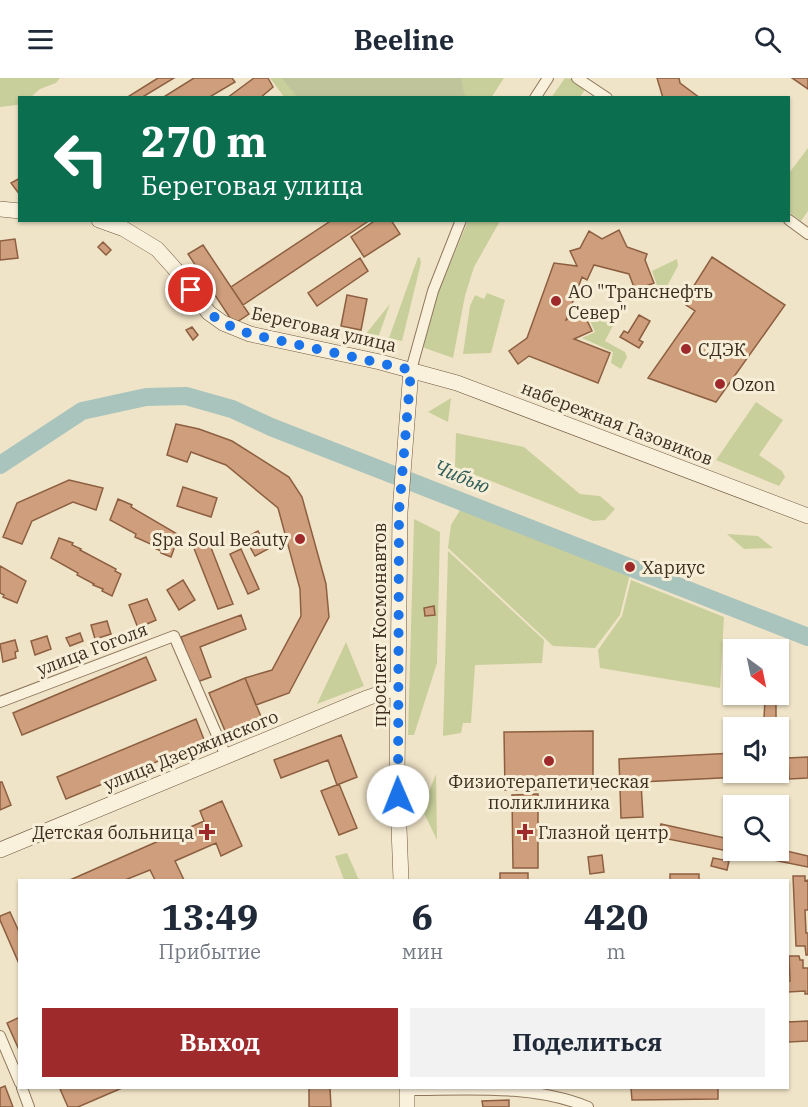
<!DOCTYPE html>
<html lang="ru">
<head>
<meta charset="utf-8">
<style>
	:root { --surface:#fff; --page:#f2f2f3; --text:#1f2937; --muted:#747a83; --accent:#9e2a2b }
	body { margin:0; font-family:"IBM Plex Serif",serif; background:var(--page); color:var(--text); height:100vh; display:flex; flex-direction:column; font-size:22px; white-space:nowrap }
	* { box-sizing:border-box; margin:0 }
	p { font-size:20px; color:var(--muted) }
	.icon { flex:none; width:33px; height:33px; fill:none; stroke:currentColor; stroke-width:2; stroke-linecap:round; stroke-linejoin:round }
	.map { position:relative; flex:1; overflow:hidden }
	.panel { position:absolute; left:18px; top:801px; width:771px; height:210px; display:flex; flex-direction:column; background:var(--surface); border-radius:0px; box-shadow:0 2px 4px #0004 }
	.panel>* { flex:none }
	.hud { position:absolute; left:18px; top:18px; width:772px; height:126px; border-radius:0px; box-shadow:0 2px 4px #0004; background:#0b6e4f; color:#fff; overflow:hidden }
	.needle { width:39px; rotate:147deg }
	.controls { position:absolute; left:723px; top:561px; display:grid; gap:12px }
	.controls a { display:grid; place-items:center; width:66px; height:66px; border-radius:0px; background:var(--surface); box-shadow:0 2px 4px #0004; font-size:30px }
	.pin { position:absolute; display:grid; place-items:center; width:51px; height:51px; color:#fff; margin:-26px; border:3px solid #fff; border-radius:50%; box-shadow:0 2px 6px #0007 }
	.me { position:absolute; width:66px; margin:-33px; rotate:359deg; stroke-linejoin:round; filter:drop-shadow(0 0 4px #0008) }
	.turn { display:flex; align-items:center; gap:21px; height:126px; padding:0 24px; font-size:27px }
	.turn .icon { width:78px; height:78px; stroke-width:2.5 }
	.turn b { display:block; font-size:42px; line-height:51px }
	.eta { display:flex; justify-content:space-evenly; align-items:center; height:102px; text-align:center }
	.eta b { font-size:36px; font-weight:700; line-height:42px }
	.primary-button { display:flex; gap:12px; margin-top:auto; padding:12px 24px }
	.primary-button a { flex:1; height:69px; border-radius:0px; background:var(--accent); color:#fff; font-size:24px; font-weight:700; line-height:69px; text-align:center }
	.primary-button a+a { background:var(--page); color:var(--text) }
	header { display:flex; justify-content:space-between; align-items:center; height:78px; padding:0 24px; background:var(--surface); font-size:27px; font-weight:700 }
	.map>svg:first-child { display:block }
	.green { fill:#c9cf9b }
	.cemetery { fill:#bfc49a }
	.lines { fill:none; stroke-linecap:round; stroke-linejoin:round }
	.river { stroke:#a9c4bc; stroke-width:18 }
	.building { fill:#cf9f7d; stroke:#8d5f41; stroke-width:1.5 }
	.street-casing { stroke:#8d765c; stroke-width:12 }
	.secondary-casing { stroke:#6f573f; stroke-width:16 }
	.street { stroke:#faf1dc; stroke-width:10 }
	.secondary { stroke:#faf1dc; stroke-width:15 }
	.route { stroke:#1a73e8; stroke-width:10; stroke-dasharray:0 18 }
	.poi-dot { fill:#9e2a2b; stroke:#f7eed8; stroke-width:2 }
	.labels { text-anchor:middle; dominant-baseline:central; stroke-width:6; stroke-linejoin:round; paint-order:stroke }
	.poi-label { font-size:18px; fill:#3d2e20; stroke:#f7eed8; text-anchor:start }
	.street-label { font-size:18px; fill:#3d2e20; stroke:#f7eed8 }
	.water-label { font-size:20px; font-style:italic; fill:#2f5d5a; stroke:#f7eed8 }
</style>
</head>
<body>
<header><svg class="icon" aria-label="menu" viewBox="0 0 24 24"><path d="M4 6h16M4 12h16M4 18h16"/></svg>Beeline<svg class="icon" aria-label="search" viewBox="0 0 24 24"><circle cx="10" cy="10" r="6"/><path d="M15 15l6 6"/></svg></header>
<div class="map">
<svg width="808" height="1029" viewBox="0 0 808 1029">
	<rect width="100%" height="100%" fill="#f0e4c8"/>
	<path class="green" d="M0,0H60L56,5L40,11L31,19L20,20L19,26L17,27L0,29Z
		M270,0H504L491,20L284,19Z
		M565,0L573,1L586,10L580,19L551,20Z
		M808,70V133L801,143L789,134V95Z
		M468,143H500L474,189L465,218L453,280L422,269L436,219Z
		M418,179L420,180L421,185L402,263L389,260Z
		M677,181L678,188L661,219L652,193Z
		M487,215L505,222L491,275L463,276L470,228L475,217L484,221Z
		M390,226L374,271L356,268Z
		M613,232L619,236L605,263L625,274L627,279L621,291L611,285L613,274L582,260L595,254L586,234Z
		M451,320L448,344L428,334Z
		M756,324L783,342L759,377L782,393L785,399L779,408L716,382Z
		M456,355L524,369L580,416L600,418L615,431L605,442L593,443L455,389Z
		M462,429L630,496L620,537L595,570L553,568L448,470L451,447Z
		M414,441L440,454L437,585L414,657H408Z
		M727,456L758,458L773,470L744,471Z
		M448,473L544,562L542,585L475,587L471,645H463L461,655L443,658Z
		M631,502L724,539L720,610L600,590L598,572L622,538Z
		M346,564L364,608L317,626Z
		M436,696L437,762L422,731Z
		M347,775L359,802H344L335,778Z"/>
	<path class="cemetery" d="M282,0H461L465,19H297Z"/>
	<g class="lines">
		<path class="river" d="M0,387L82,333L146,319L186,318L232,331L271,349L808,559"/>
	</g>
	<path class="building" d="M158,0H174L141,20H126Z
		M194,0H232L235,4L208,20H162Z
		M254,0H268L273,9L260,20H227Z
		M657,0H679L680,5L700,20H663Z
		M792,0H808V11Z
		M20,100V117L11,105Z
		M332,142H370L243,227L231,209Z
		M376,142H391L400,156L364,179L351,159Z
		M619,152L627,169L647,176L645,182L654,205L635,212L629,196L594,187L587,202L582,199L566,242L583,234L592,253L574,261L610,275L598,305L529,278L518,286L509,273L527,260L554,185L577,188L570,173L580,170L589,153L602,161Z
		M15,161L18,180L0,182V163Z
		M103,164L111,172L106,177L98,169Z
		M203,167L249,236L234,246L188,176Z
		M712,179L785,227L716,324L648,300L695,233L683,225Z
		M360,180L368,193L317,228L308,215Z
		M347,217L367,221L361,252L341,248Z
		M639,237L650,243L639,262L643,264L639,270L620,259L624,253L628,255Z
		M192,249L198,257L193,262L186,252Z
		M176,346L199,351L232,363L289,399L302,419L326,506L329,539L289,615L256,627L245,600L272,592L301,538L300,511L278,430L226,387L191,374L187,384L167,377Z
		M69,402L103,410L96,432L73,424L32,443L22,466L3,459L17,425Z
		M183,409L217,420L211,439L177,428Z
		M118,421L132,427L131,429L179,457L171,479L161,475V473L152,469L153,467L135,459L136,456L110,442Z
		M258,453L268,471L255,478L245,460Z
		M59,460L73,465L72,467L81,471L80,472L116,491L115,493L121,496L112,518L102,513L103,511L93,507L94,506L77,497L78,495L51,480Z
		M208,462L233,526L218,531L193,468Z
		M241,471L259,511L248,516L230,476Z
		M0,488L26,503L17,525L3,519L4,517L0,515Z
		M183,502L195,522L179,532L167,512Z
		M147,521L156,542L138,550L129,527Z
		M434,528L435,537L425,538L424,530Z
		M241,537L246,551L200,569L211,599L197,604L181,559Z
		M107,543L111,556L95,561L91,547Z
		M80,555L83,563L70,568L66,560Z
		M47,558L51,571L35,577L31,563Z
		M15,562L18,573L15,574L16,580L3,584L0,566Z
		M146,579L156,602L22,657L13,635Z
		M245,600L262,641L226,655L209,615Z
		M765,622H776V640H764Z
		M196,641L205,664L66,721L57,699Z
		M593,653V711L505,712L504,654Z
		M341,657L357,699L337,707L328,682L281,700L274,682Z
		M734,675V694H740V699L641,704L643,739L621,740L619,681Z
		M808,679V700L789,701L788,680Z
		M0,704H2L11,727L0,732Z
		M339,706L357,750L339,757L321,713Z
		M538,716V790H513L512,717Z
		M222,723L242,768L221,778L216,765L175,783L184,802H155L150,792L125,802H70L204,743L200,733Z
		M661,746L734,762V772L778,771L808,778V789L658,759Z
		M602,777L604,794L590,796L588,779Z
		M713,780L729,783L727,792L711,788Z
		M500,795H528V802H500Z
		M670,796H699V802H670Z
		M793,798H805V803L808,802V832H805L806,855H808V877H806L805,868H796Z
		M10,834L20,856V888L0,842V838Z
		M789,878H799L800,882H803V890H808V916H805V913L788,914V903H790Z
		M20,939V974L7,945Z
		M808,943V963L788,964V944Z
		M5,1008L13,1029H0V1010Z
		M63,1010H122L78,1029H68L60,1011Z
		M309,1010H330L331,1029H309Z
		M631,1010H718V1021L632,1022Z
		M509,1022V1029H483L482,1023Z"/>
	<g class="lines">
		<defs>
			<path id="street" d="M577,0L607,20
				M535,20L548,0
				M789,142L808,156
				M411,292L433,213L461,142
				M0,624L174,558L226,678
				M0,958L20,1005
				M22,1010L29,1029
				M407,1012C466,1012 532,1006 588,1029"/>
			<path id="secondary" d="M0,131L20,133
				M99,142L124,151L157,171L175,191L209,235L223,245L250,256L380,284L457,305L808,438
				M0,772L367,620L398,609
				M401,802L397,697L400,434L411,292
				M407,1010V1029"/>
		</defs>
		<use href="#street" class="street-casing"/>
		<use href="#secondary" class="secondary-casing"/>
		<use href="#street" class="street"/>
		<use href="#secondary" class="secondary"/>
	</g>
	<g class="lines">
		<path class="route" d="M191,212L209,235L223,245L250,256L411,292L399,434L398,718"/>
	</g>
	<g class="poi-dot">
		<circle cx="556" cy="223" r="6"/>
		<circle cx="686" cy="271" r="6"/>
		<circle cx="720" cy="306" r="6"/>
		<circle cx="300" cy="461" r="6"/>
		<circle cx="630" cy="489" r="6"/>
		<circle cx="549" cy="683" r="6"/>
		<path d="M204 745h6v6h6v6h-6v6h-6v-6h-6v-6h6z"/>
		<path d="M522 745h6v6h6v6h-6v6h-6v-6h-6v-6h6z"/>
	</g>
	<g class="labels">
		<g class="poi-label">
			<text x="568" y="213">АО "Транснефть<tspan x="568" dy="21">Север"</tspan></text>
			<text x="698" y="271">СДЭК</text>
			<text x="732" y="306">Ozon</text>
			<text x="288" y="461" text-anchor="end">Spa Soul Beauty</text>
			<text x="642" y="489">Хариус</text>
			<text x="549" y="703" text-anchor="middle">Физиотерапетическая<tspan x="549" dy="21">поликлиника</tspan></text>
			<text x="194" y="754" text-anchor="end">Детская больница</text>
			<text x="538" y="754">Глазной центр</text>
		</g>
		<g class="street-label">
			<text transform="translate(324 251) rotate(13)">Береговая улица</text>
			<text transform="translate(617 345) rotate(21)">набережная Газовиков</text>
			<text transform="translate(379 547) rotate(-90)">проспект Космонавтов</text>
			<text transform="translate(92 571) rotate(-21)">улица Гоголя</text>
			<text transform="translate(191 672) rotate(-22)">улица Дзержинского</text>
		</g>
		<g class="water-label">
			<text transform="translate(462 398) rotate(22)">Чибью</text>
		</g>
	</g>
</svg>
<div class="controls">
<a><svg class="needle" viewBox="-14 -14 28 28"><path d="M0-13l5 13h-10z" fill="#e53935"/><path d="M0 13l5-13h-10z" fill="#747a83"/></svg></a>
<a><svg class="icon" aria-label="sound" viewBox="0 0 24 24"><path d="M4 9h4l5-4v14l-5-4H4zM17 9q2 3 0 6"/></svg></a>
<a><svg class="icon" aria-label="search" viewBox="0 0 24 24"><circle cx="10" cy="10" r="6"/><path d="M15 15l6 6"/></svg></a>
</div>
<div class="pin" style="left:191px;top:212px;background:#d93025"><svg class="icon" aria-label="arrive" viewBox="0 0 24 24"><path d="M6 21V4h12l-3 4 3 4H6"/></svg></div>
<svg class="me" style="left:398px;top:718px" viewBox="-20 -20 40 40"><circle r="19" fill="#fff"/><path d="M0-13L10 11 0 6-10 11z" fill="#1a73e8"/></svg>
<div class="hud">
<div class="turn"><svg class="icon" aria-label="left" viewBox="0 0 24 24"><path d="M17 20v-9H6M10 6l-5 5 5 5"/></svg><div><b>270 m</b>Береговая улица</div></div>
</div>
<section class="panel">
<div class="eta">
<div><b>13:49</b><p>Прибытие</p></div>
<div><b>6</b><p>мин</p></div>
<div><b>420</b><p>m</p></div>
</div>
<div class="primary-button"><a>Выход</a><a>Поделиться</a></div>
</section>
</div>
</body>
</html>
